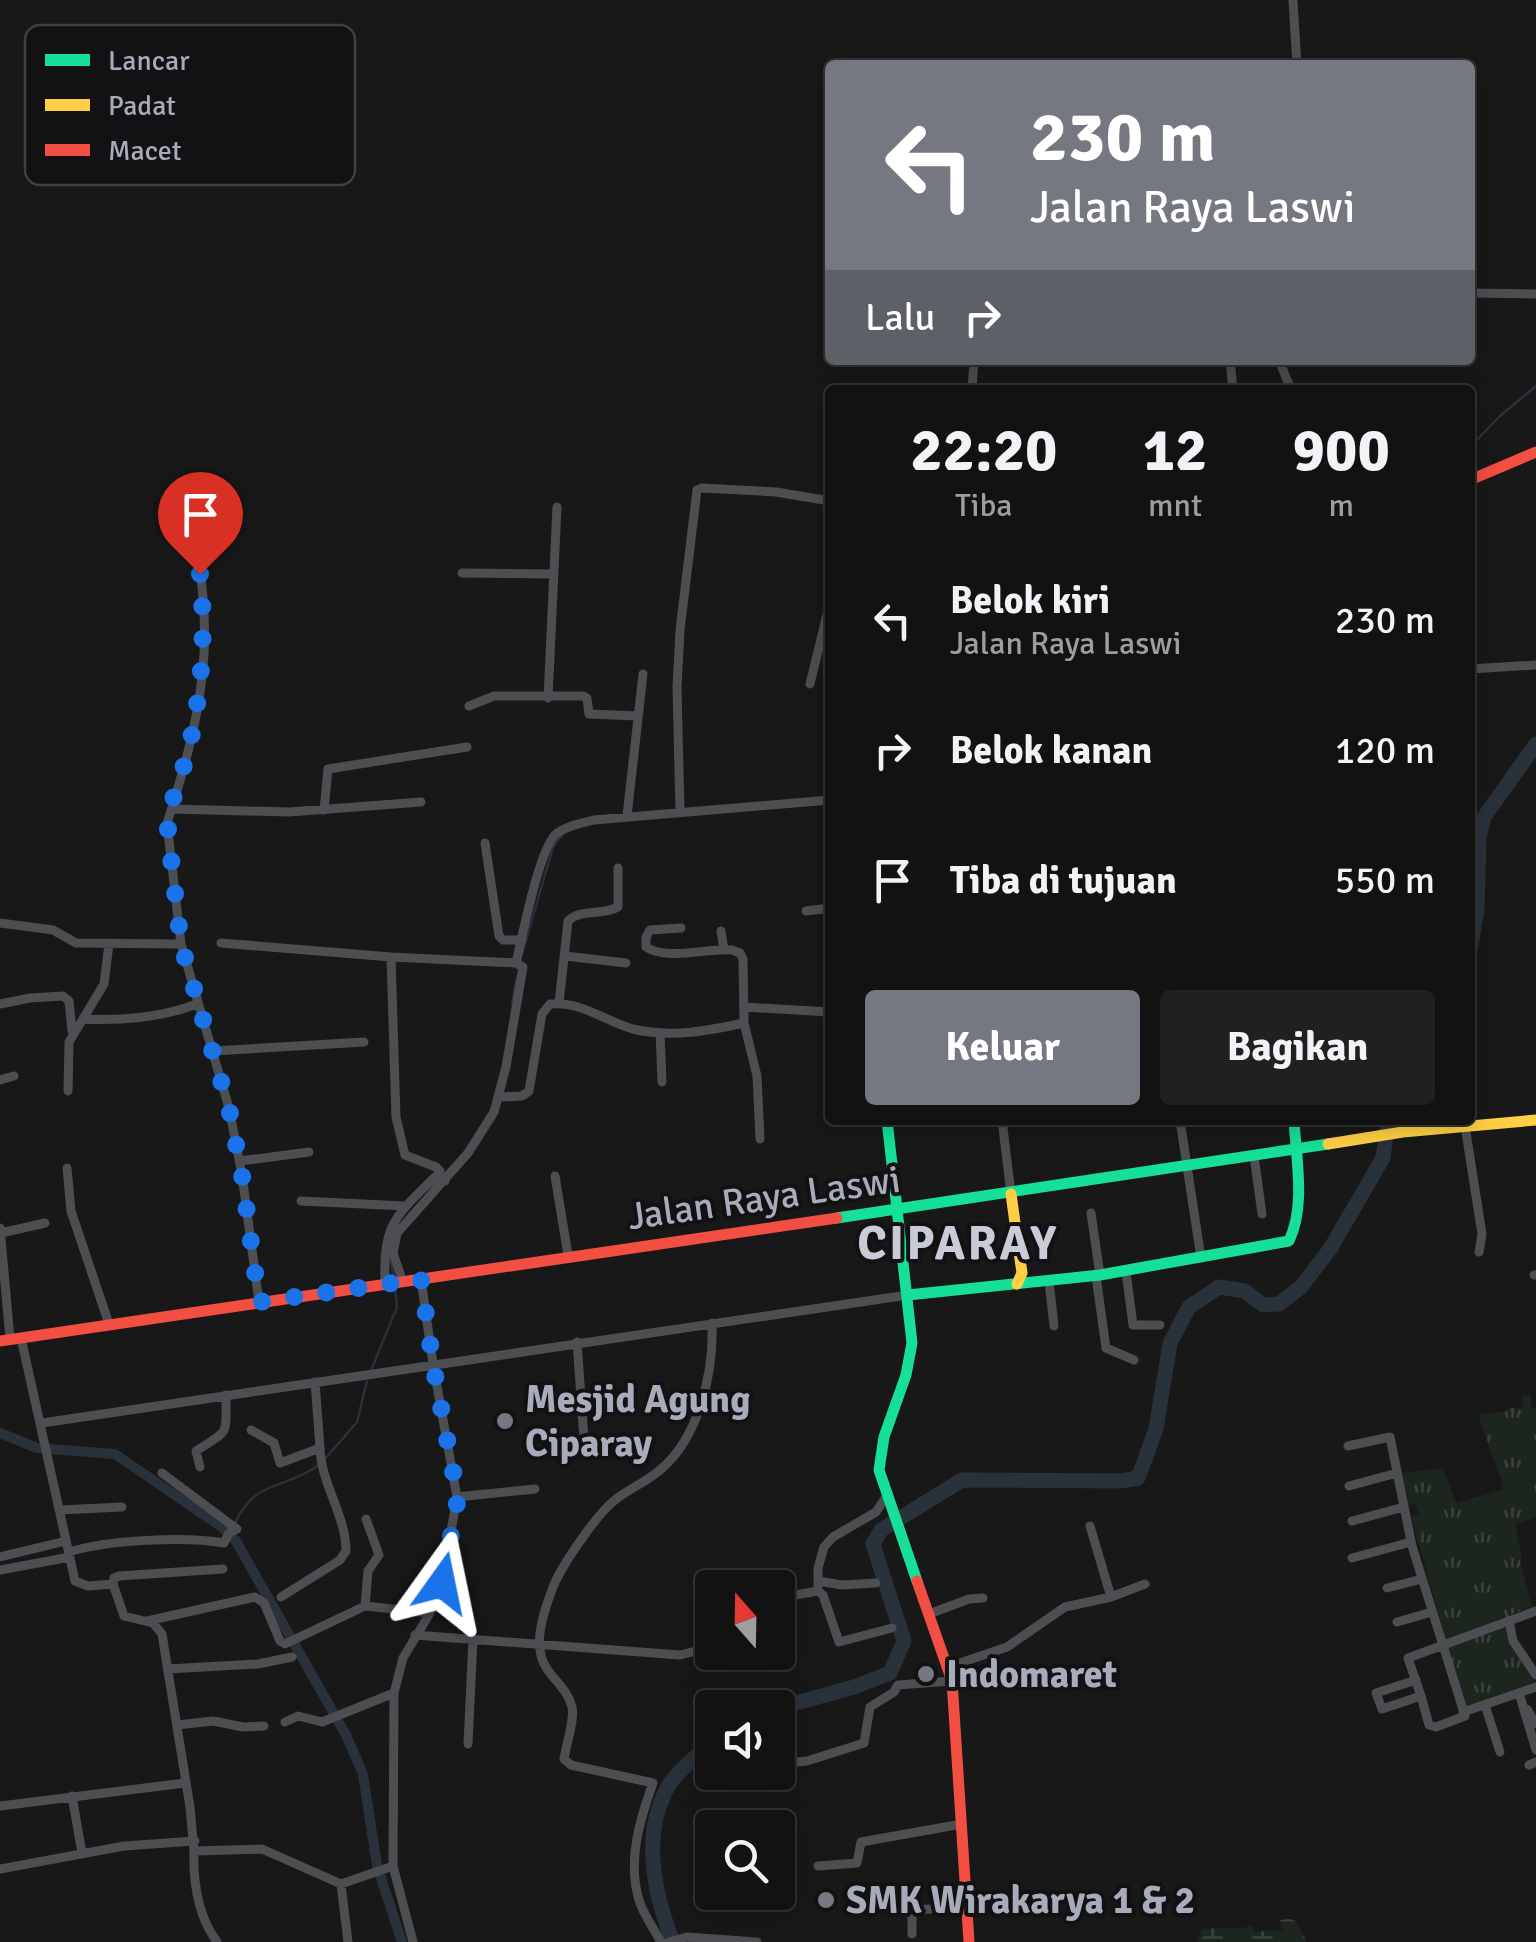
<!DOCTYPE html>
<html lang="id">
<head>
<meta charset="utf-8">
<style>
	:root { --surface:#121212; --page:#1f2020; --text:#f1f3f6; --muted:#9c9e9f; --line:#313232; --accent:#767881 }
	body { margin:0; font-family:Signika,sans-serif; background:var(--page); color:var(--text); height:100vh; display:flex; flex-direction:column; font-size:38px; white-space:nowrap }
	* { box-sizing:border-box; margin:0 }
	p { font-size:32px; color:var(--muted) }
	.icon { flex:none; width:55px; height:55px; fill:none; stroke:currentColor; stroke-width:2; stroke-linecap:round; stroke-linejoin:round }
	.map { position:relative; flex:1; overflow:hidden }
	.drawer { position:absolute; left:825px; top:385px; width:650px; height:740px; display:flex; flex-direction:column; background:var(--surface); border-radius:10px; box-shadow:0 5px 25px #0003,0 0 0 2px var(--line) }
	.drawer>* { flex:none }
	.hud { position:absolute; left:825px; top:60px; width:650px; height:305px; border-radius:10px; box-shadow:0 5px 25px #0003,0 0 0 2px var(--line); background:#767881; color:#fff; overflow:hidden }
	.needle { width:65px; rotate:340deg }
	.fabs { position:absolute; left:695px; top:1570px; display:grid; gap:20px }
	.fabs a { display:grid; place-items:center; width:100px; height:100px; border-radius:10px; background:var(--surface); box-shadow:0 5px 25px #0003,0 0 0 2px var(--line); font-size:50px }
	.pin { position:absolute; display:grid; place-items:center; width:85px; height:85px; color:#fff; margin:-102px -42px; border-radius:50% 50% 50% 0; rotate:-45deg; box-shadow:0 0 10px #0007 }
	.pin .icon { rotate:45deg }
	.me { position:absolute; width:110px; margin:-55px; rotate:12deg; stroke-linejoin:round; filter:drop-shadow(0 0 8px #0008) }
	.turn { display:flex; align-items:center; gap:35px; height:210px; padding:0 40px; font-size:45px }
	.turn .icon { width:130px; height:130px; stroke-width:2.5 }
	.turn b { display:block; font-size:70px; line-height:85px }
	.then { display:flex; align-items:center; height:95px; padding:0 40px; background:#0003; gap:20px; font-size:38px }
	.eta { display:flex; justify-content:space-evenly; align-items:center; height:170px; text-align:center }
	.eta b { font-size:60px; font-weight:800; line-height:70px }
	.cta { display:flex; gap:20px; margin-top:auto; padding:20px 40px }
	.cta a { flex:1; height:115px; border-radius:10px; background:var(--accent); color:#fff; font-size:40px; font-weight:800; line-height:115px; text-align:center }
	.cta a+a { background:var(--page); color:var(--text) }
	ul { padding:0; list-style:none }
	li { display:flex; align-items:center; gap:30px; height:130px; padding:0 40px }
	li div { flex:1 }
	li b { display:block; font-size:38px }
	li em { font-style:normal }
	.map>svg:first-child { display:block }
	.grass { fill:url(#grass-tufts) }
	.wetland { fill:url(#wetland-marsh) }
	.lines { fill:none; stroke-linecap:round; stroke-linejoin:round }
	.stream { stroke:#29313b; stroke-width:2.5 }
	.canal { stroke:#29313b; stroke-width:10 }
	.river { stroke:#29313b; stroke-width:15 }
	.street { stroke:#4d4e52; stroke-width:9 }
	.fast { stroke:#16e098; stroke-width:11 }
	.slow { stroke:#ffcf43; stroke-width:11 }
	.jam { stroke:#f24e42; stroke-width:11 }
	.route { stroke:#1a73e8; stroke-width:18; stroke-dasharray:0 32.4 }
	.poi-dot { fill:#767881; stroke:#121214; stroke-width:4 }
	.labels { text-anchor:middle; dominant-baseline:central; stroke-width:8; stroke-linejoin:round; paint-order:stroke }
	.street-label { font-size:38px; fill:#a8acba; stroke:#121214 }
	.poi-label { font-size:38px; font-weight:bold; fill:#a8acba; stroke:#121214; text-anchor:start }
	.district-label { font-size:48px; font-weight:bold; letter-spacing:2.5px; fill:#c9cbd6; stroke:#121214 }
	.key { fill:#121214; stroke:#3f4046; stroke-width:2.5 }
	.key-label { font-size:28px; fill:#a8acba }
</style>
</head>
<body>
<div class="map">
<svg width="1536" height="1942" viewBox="0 0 1536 1942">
	<defs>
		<pattern id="grass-tufts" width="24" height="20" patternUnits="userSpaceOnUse" patternTransform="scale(2.5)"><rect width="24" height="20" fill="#1d251f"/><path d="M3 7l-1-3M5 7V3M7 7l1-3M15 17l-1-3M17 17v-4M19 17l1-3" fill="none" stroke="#3b423d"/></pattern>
		<pattern id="wetland-marsh" width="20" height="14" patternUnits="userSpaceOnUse" patternTransform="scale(2.5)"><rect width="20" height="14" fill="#1d251f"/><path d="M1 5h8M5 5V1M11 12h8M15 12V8" fill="none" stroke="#3b423d"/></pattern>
	</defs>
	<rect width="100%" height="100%" fill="#181818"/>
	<path class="grass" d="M1523,1395H1531V1407L1536,1409V1517L1515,1524L1522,1556L1520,1562L1532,1606L1446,1641L1411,1516L1419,1514L1416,1504L1409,1505L1402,1473L1443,1468L1456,1503L1501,1490L1503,1486L1478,1414L1505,1412L1509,1407L1521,1409Z
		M1503,1625L1527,1661L1535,1682L1466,1707L1448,1647Z"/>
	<path class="wetland" d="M1289,1919L1296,1921L1307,1942H1197L1202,1929C1220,1927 1234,1930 1252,1926L1254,1932L1283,1930L1280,1920Z"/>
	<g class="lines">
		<path class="stream" d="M1470,447L1500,416L1536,386
			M522,954L553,847L562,835
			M512,1003L517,977
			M391,1262L394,1279
			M370,1373L397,1307L395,1287
			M325,1459L357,1422L367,1381
			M235,1523C256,1478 283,1491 319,1465"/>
		<path class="canal" d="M0,1433L37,1448L115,1454L223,1528L236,1541L346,1735L363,1774L377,1866L402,1942"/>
		<path class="river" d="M1470,950L1477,911L1479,838L1484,817L1536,744
			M778,1708L854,1687L890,1673L904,1641L873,1544L881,1530L962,1480L1120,1481L1138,1478L1156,1429L1170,1343L1189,1307L1219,1287L1245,1291L1263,1305L1279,1304L1301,1287L1330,1249L1383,1158L1388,1120
			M673,1942C654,1894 641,1835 668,1787C677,1771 699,1754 712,1742"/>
		<path class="street" d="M1293,0L1297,65
			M1470,293L1536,294
			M1230,360L1233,390
			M1279,360L1291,390
			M972,390L974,360
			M188,493C197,546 207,600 204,654C201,711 185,767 168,820V832L181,944L229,1108L242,1175L259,1302
			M462,573L554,574
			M1470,669L1536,665
			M810,684L830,602
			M548,698L557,507
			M469,706L494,696H583L587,698L589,714L637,716
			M172,809L289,812L421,802
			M324,810L328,769L467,747
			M680,811L677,688L680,630L697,490L702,488L776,492L830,501
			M627,816L643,674
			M485,843L499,936L503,940H522
			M806,911L830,908
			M0,923L53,930L76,943L181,944
			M681,928L650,930L646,937V947C668,961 706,948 732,950L740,953L743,959L744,1023L757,1076L760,1139
			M721,931L724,950
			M221,943L391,957L396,1117L405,1155L436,1167L440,1171L437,1175L445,1181
			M565,956L626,963
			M391,957L516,963
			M559,1003L568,921C582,908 602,916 618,907V868
			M0,1004L30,998L63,996L69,1001L72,1031
			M744,1007L830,1012
			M83,1019C123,1021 160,1018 197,1004
			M660,1033L662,1082
			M213,1051L364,1042
			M0,1080L14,1076
			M68,1091L69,1042L104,984L109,944
			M500,1097L522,1096L529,1091L542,1014L550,1004C581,1001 605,1021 633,1029C671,1038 707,1031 744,1023
			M1002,1120L1011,1194
			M1180,1120L1201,1258
			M1465,1126L1482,1234L1479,1252
			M1254,1156L1262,1214
			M240,1161L309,1152
			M67,1168L71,1211L109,1324
			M555,1176L568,1255
			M301,1201L405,1206
			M1091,1213L1100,1275
			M0,1228L10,1339
			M1,1233L45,1223
			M1126,1272L1133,1325H1160
			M1534,1275H1536
			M1096,1276L1106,1348L1134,1360
			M1049,1281L1054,1326
			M403,1282L393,1253L397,1233L468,1153L494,1112L506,1067L523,967L516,963C522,938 539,849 556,834C566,826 582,823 594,820L830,800
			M385,1284C383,1222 395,1217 437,1175
			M21,1338L75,1581L88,1586L113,1584L124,1616L153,1623L162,1634L190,1807L194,1851L262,1849L341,1884L393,1866
			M577,1342L585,1453
			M42,1423L908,1295
			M251,1430L274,1443L280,1463L320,1448L315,1382
			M1348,1446L1390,1437L1412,1546L1465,1716L1436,1727L1429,1725L1421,1696
			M200,1467L196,1451C230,1429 226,1437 226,1395
			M162,1473L237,1529
			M1349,1486L1397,1473
			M457,1497L535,1489
			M59,1510L122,1507
			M366,1519L379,1555L368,1571L365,1606L430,1613
			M1352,1521L1404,1507
			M1090,1526L1111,1597
			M69,1552C107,1540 185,1536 224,1543L229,1533L237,1529
			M0,1557L66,1541
			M1352,1558L1411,1542
			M0,1570L70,1557
			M818,1581L842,1585L876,1583
			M113,1584L114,1578L119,1576L223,1569
			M1387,1588L1422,1579
			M818,1591L823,1595L839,1642L892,1628
			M281,1597L340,1560L346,1551C346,1515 321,1484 320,1448
			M778,1598L818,1591V1568L824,1547L833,1537L876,1512L886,1497
			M929,1614L969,1599L983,1598
			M1509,1620L1513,1641L1536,1675
			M147,1621L255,1597L264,1603L280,1641L285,1644L365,1606
			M1397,1622L1432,1612
			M415,1635L680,1655L712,1647
			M948,1667L1007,1647L1065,1607L1111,1597L1145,1584
			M168,1669L258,1664L292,1657
			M1416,1680L1376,1693L1382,1709L1421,1696L1408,1658L1536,1611
			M1519,1693L1536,1750
			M1485,1705L1500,1752
			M1527,1709L1536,1724
			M1463,1712L1536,1687
			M285,1722L298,1716L322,1722L394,1693
			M177,1725L213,1721L243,1727L264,1726
			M468,1744L473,1639
			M778,1764L807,1761L864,1743L870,1707L894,1692L898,1685L952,1681
			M1529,1765L1536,1762
			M72,1796L82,1853
			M0,1806L185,1783
			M194,1851C193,1883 198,1916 217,1942
			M818,1866L857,1863L861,1842L962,1824
			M0,1869L124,1846L195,1841
			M341,1884L348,1942
			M912,1934V1910L966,1907
			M413,1942L393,1866L394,1693L403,1658L430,1613L442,1583L457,1497L433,1364L421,1279
			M661,1942C654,1929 643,1914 639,1900C627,1861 640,1819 653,1783L571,1765L564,1759C566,1745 575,1719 572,1707C568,1691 556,1682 547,1669C531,1646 544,1611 553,1587C562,1565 596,1515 615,1500C629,1489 646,1482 660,1470C699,1438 714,1372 712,1323
			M669,1942L687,1937L757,1942"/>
		<path class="fast" d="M887,1120L912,1343L906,1375L884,1437L879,1470L917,1581
			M837,1218L1328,1144
			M908,1295L1100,1275L1289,1241C1306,1205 1296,1159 1294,1120"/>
		<path class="slow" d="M1328,1144L1403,1132L1536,1120
			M1011,1194L1022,1273L1017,1284"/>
		<path class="jam" d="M1470,480L1536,452
			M0,1341L837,1218
			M917,1581L952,1681L969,1942"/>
	</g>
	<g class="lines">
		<path class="route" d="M200,574C206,634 202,689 189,748C183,774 167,805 168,832L181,944L229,1108L242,1175L259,1302L421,1279L433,1364L458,1498L442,1583"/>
	</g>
	<g class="poi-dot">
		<circle cx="505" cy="1421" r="10"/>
		<circle cx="926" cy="1674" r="10"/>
		<circle cx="826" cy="1900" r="10"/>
	</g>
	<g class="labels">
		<g class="street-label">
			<text transform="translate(764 1198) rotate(-8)">Jalan Raya Laswi</text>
		</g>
		<g class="poi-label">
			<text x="525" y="1399">Mesjid Agung<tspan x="525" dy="44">Ciparay</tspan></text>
			<text x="946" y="1674">Indomaret</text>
			<text x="846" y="1900">SMK Wirakarya 1 &amp; 2</text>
		</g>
		<g class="district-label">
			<text x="958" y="1243">CIPARAY</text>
		</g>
	</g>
	<rect x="25" y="25" width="330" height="160" rx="15" class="key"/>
	<rect x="45" y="54" width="45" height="12" fill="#16e098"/>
	<rect x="45" y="99" width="45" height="12" fill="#ffcf43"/>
	<rect x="45" y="144" width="45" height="12" fill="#f24e42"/>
	<g class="key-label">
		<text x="108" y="70">Lancar</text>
		<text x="108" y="115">Padat</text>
		<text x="108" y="160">Macet</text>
	</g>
</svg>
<div class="fabs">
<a><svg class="needle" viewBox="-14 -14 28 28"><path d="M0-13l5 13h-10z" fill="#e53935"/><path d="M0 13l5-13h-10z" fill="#9c9e9f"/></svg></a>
<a><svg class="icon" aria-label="sound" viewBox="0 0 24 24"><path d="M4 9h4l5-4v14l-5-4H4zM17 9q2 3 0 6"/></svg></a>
<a><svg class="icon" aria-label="search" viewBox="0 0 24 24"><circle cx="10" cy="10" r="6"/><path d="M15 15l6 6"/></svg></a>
</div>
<div class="pin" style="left:200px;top:574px;background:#d93025"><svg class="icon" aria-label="arrive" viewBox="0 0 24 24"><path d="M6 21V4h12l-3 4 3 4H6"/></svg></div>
<svg class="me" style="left:442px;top:1583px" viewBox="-20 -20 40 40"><path d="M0-17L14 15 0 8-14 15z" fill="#1a73e8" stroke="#fff" stroke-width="4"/></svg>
<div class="hud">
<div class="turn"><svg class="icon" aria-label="left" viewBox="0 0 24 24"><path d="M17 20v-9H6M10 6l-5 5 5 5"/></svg><div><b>230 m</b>Jalan Raya Laswi</div></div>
<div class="then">Lalu<svg class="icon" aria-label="right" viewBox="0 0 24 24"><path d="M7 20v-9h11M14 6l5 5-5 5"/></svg></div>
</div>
<section class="drawer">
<div class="eta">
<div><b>22:20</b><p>Tiba</p></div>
<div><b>12</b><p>mnt</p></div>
<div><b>900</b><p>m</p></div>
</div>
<ul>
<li><svg class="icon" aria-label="left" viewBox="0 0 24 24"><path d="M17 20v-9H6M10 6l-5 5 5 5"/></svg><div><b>Belok kiri</b><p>Jalan Raya Laswi</p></div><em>230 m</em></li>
<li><svg class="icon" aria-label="right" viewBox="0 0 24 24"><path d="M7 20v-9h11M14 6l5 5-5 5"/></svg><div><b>Belok kanan</b></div><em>120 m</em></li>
<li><svg class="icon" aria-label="arrive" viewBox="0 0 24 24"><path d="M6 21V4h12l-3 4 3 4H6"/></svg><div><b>Tiba di tujuan</b></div><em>550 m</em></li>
</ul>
<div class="cta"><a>Keluar</a><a>Bagikan</a></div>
</section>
</div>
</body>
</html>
